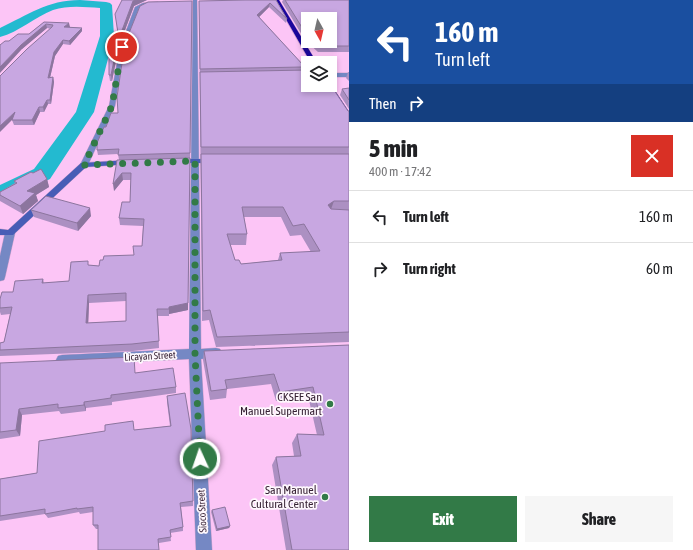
<!DOCTYPE html>
<html lang="en">
<head>
<meta charset="utf-8">
<style>
	:root { --surface:#fff; --page:#f6f6f6; --text:#202124; --muted:#757577; --line:#e0e0e0; --accent:#327a47 }
	body { margin:0; font-family:"Asap Condensed",sans-serif; background:var(--page); color:var(--text); height:100vh; display:flex; flex-direction:column; font-size:15px; white-space:nowrap }
	* { box-sizing:border-box; margin:0 }
	p { font-size:13px; color:var(--muted) }
	.icon { flex:none; width:22px; height:22px; fill:none; stroke:currentColor; stroke-width:2; stroke-linecap:round; stroke-linejoin:round }
	.map { position:relative; flex:1; overflow:hidden }
	.details { display:flex; flex-direction:column; background:var(--surface); width:344px }
	.details>* { flex:none }
	.guide { background:#1a4fa0; color:#fff; overflow:hidden }
	.needle { width:26px; rotate:172deg }
	.tools { position:absolute; left:301px; top:12px; display:grid; gap:8px }
	.tools a { display:grid; place-items:center; width:36px; height:36px; border-radius:0px; background:var(--surface); box-shadow:0 2px 6px #0003; font-size:20px }
	.pin { position:absolute; display:grid; place-items:center; width:34px; height:34px; color:#fff; margin:-17px; border:2px solid #fff; border-radius:50%; box-shadow:0 1px 4px #0007 }
	.me { position:absolute; width:44px; margin:-22px; rotate:357deg; stroke-linejoin:round; filter:drop-shadow(0 0 3px #0008) }
	.turn { display:flex; align-items:center; gap:14px; height:84px; padding:0 20px; font-size:18px }
	.turn .icon { width:52px; height:52px; stroke-width:2.5 }
	.turn b { display:block; font-size:28px; line-height:34px }
	.then { display:flex; align-items:center; height:38px; padding:0 20px; background:#0003; gap:8px; font-size:15px }
	.round { display:grid; place-items:center; flex:none; width:42px; height:42px; border-radius:0px; background:var(--page) }
	.overview { display:flex; align-items:center; justify-content:space-between; height:68px; padding:0 20px }
	h1 { font-size:24px; font-weight:800; line-height:30px }
	.action { display:flex; gap:8px; margin-top:auto; padding:8px 20px }
	.action a { flex:1; height:46px; border-radius:0px; background:var(--accent); color:#fff; font-size:16px; font-weight:800; line-height:46px; text-align:center }
	.action a+a { background:var(--page); color:var(--text) }
	ul { padding:0; list-style:none }
	li { display:flex; align-items:center; gap:12px; height:52px; padding:0 20px; border-top:1px solid var(--line) }
	li div { flex:1 }
	li b { display:block; font-size:15px }
	li em { font-style:normal }
	main { display:flex; flex:1; min-height:0 }
	.map>svg:first-child { display:block }
	.lines { fill:none; stroke-linecap:round; stroke-linejoin:round }
	.river { fill:#23bad0; fill-rule:evenodd }
	.street-casing { stroke:#d4a4cf; stroke-width:1 }
	.secondary-casing { stroke:#d4a4cf; stroke-width:1 }
	.highway-casing { stroke:#d4a4cf; stroke-width:1 }
	.street { fill:#7588c4; fill-rule:evenodd }
	.secondary { fill:#475db6; fill-rule:evenodd }
	.highway { fill:#1b069d; fill-rule:evenodd }
	.wall { fill:#ac90c2; fill-rule:evenodd }
	.shaded-wall { fill:#8c759e }
	.building { fill:#c8a7e1; stroke:#8c759e; fill-rule:evenodd }
	.route { stroke:#327a47; stroke-width:7; stroke-dasharray:0 12.6 }
	.poi-dot { fill:#327a47; stroke:#fef8fd; stroke-width:1.5 }
	.labels { text-anchor:middle; dominant-baseline:central; stroke-width:3.5; stroke-linejoin:round; paint-order:stroke }
	.street-label { font-size:10px; fill:#341f32; stroke:#fef8fd }
	.near-poi-label { font-size:12px; fill:#341f32; stroke:#fef8fd; text-anchor:end }
</style>
</head>
<body>
<main>
<div class="map">
<svg width="349" height="550" viewBox="0 0 349 550">
	<rect width="100%" height="100%" fill="#fcc5f6"/>
	<g class="lines">
		<path class="river" d="M80,0L106,2L110,3L112,5L114,36L94,112L50,179L8,199L0,201V185L34,169L76,112L100,36V8C85,7 68,5 53,10C35,17 19,32 0,37V28C28,15 47,0 80,0Z"/>
		<defs>
			<path id="street" d="M193,0H197L201,349L216,348L220,349L222,353L220,357L201,359L212,550H196L189,359L62,365L58,364L56,360L58,356L62,355L189,349Z
				M158,2V4L144,5L139,8L124,47L115,106L88,165L87,167H81L80,165L109,106L120,47L135,7L143,3Z
				M330,73H349V77H330Z
				M10,230L15,233L5,277L4,280L0,281V256L5,233Z"/>
			<path id="secondary" d="M174,159H213L217,161L213,163H174Z
				M129,160H132V164L86,167L13,235H0V229L8,230L81,163Z"/>
			<path id="highway" d="M275,0H279L317,63H311Z
				M330,83L349,112V120H346L325,85H330Z"/>
		</defs>
		<use href="#street" class="street-casing"/>
		<use href="#secondary" class="secondary-casing"/>
		<use href="#highway" class="highway-casing"/>
		<use href="#street" class="street"/>
		<use href="#secondary" class="secondary"/>
		<use href="#highway" class="highway"/>
	</g>
	<path class="wall" d="M122,0H158H147L134,6L119,46L112,81H110L109,75L118,39L116,19Z
		M276,0L287,19L286,23L269,7L259,17L304,66V70L348,111H349V342L216,347L209,320L202,321L199,1ZM244,217H281L290,236L301,235L311,252L280,253L278,260L241,264L235,260L230,245H246L247,234Z
		M283,0H349V52H318L305,40L282,2ZM308,19L330,41H308Z
		M192,1L190,158L119,160L118,154L98,155L97,150L106,127L118,113Z
		M44,22L69,27L82,28V31L70,45L63,44L55,56L50,78L53,77L54,82L51,104H48L44,112H40L34,125H14L12,120L51,29L47,28L22,49L9,41L29,34Z
		M348,72H349V81L346,78Z
		M349,88V109L340,95L342,89Z
		M190,158L188,310L169,314V316H158L159,348L133,351L0,356V343L4,342L10,314L1,315L0,312V299L13,292L43,279L44,283L69,281L89,265L99,266L134,255L142,246L143,226L120,225L119,218L130,202L131,180H123L114,191L117,160ZM126,301V321L88,323L89,303Z
		M47,179L49,187L36,195L38,201L23,214L0,201V192L15,183L14,181Z
		M31,210L91,216L78,231L34,217Z
		M349,345V550H286L272,465L276,457L294,456L292,443L297,434L317,435L308,396L276,401L271,384L227,389L226,398L210,400L203,360L204,351Z
		M0,363L135,373L176,387V393L112,402V405L86,408V411L61,414L59,411L22,415L20,436L0,439Z
		M167,396L193,501V506L181,507L183,527V531L170,533L171,541L159,543L98,529H96L93,525V512L80,514L79,512L48,518L45,514L0,521V479L37,473L134,430L170,426L167,402Z
		M212,510L230,526L229,528L216,531L211,512Z"/>
	<path class="shaded-wall" d="M137,0H147L134,6L119,46L112,81L111,75L118,41L133,1Z
		M270,3L269,7L257,19V15Z
		M69,23L70,27H64Z
		M46,24L47,28L22,49L0,73V67L21,45Z
		M82,28V31L70,45L69,41Z
		M63,40V44L55,56L49,82L48,78L54,52Z
		M53,77L54,82L51,104L50,100Z
		M47,100L48,104L44,112L43,107Z
		M39,107L40,112L34,125L32,120Z
		M15,112L16,116L0,132V126Z
		M122,173L123,180L114,191L113,184Z
		M47,179L49,187L36,195L38,201L23,214L20,206L27,191Z
		M334,201L330,212L328,205Z
		M90,208L91,216L78,231L77,223Z
		M88,295L89,303L88,330L86,323Z
		M188,303V310L169,314V307Z
		M84,402L86,408V411L84,405Z
		M19,409L22,415L20,436L16,430Z
		M230,526L229,528L216,531L217,529Z"/>
	<path class="building" d="M122,0H137L133,1L118,41L111,75H109V39H119L115,14Z
		M245,0H276L287,19L270,3L257,15L304,66H301L302,67L200,69L199,1Z
		M285,0H349V46H319L314,41H330V19H308V36L306,34Z
		M192,1L190,153L118,155L119,149L97,150V143L104,127H106L111,113H118L117,97L125,43L140,6L148,2Z
		M44,22L69,23L64,27L82,28L69,41L63,40L54,52L48,78L53,77L50,100H47L43,107H39L32,120H12L15,112L0,126V76L27,49L52,27L53,25L46,24L21,45L0,67V45L5,41H9L18,34H29Z
		M308,70V85H323L325,87H332L348,111H349V147H201L200,72Z
		M349,88V100L342,89Z
		M201,154H349V201H334L328,205L331,209L349,210V332L217,337L210,310L203,311ZM242,207H283L293,226L304,224L320,251L280,253L282,260L241,264L239,260H235L227,234H247Z
		M190,158L188,303L169,307V309H157L159,341L132,344L0,350V343L4,342L12,307L0,308V299L2,292H13L15,281L43,279L42,283L69,281L71,262L88,261V265L99,266L100,260H103L104,256L134,255L133,246H142L144,219L119,218L122,202H130L131,173H122L113,184L117,160ZM126,293V321L86,323L88,295Z
		M41,169L47,179L27,191L35,193L20,206L0,195V192L17,183L14,181L31,172L33,173Z
		M46,196L90,208L77,223L31,210Z
		M349,345V550H292L276,457L301,456L297,434L324,435L313,387L280,392L274,374L225,380L227,389L211,391L204,351Z
		M134,357L135,373L173,368L176,387L111,395V398L84,402V405L58,408V404L19,409L16,430L0,432V363Z
		M185,393L191,429L193,501L180,503L183,527L170,530L171,537L158,539L159,550H98V525H93V507L77,509V508L45,514V509L0,516V479L37,473L39,441L105,431V425L133,421L134,430L171,426L167,396Z
		M225,507L230,526L217,529L212,510Z"/>
	<g class="lines">
		<path class="route" d="M122,47L112,106L84,165L195,161V354L200,459"/>
	</g>
	<g class="poi-dot">
		<circle cx="330" cy="404" r="4"/>
		<circle cx="325" cy="497" r="4"/>
	</g>
	<g class="labels">
		<g class="street-label">
			<text transform="translate(150 356) rotate(-3)">Licayan Street</text>
			<text transform="translate(202 511) rotate(-93)">Sioco Street</text>
		</g>
		<g class="near-poi-label">
			<text x="322" y="397">CKSEE San<tspan x="322" dy="14">Manuel Supermart</tspan></text>
			<text x="317" y="490">San Manuel<tspan x="317" dy="14">Cultural Center</tspan></text>
		</g>
	</g>
</svg>
<div class="tools">
<a><svg class="needle" viewBox="-14 -14 28 28"><path d="M0-13l5 13h-10z" fill="#e53935"/><path d="M0 13l5-13h-10z" fill="#757577"/></svg></a>
<a><svg class="icon" aria-label="layers" viewBox="0 0 24 24"><path d="M12 4l9 5-9 5-9-5zM3 14l9 5 9-5"/></svg></a>
</div>
<div class="pin" style="left:122px;top:47px;background:#d93025"><svg class="icon" aria-label="arrive" viewBox="0 0 24 24"><path d="M6 21V4h12l-3 4 3 4H6"/></svg></div>
<svg class="me" style="left:200px;top:459px" viewBox="-20 -20 40 40"><circle r="17" fill="#327a47" stroke="#fff" stroke-width="3"/><path d="M0-11L8 9 0 5-8 9z" fill="#fff"/></svg>
</div>
<section class="details">
<div class="guide">
<div class="turn"><svg class="icon" aria-label="left" viewBox="0 0 24 24"><path d="M17 20v-9H6M10 6l-5 5 5 5"/></svg><div><b>160 m</b>Turn left</div></div>
<div class="then">Then<svg class="icon" aria-label="right" viewBox="0 0 24 24"><path d="M7 20v-9h11M14 6l5 5-5 5"/></svg></div>
</div>
<div class="overview"><div><h1>5 min</h1><p>400 m · 17:42</p></div><a class="round" style="background:#d93025;color:#fff"><svg class="icon" aria-label="close" viewBox="0 0 24 24"><path d="M6 6l12 12M18 6L6 18"/></svg></a></div>
<ul>
<li><svg class="icon" aria-label="left" viewBox="0 0 24 24"><path d="M17 20v-9H6M10 6l-5 5 5 5"/></svg><div><b>Turn left</b></div><em>160 m</em></li>
<li><svg class="icon" aria-label="right" viewBox="0 0 24 24"><path d="M7 20v-9h11M14 6l5 5-5 5"/></svg><div><b>Turn right</b></div><em>60 m</em></li>
</ul>
<div class="action"><a>Exit</a><a>Share</a></div>
</section>
</main>
</body>
</html>
